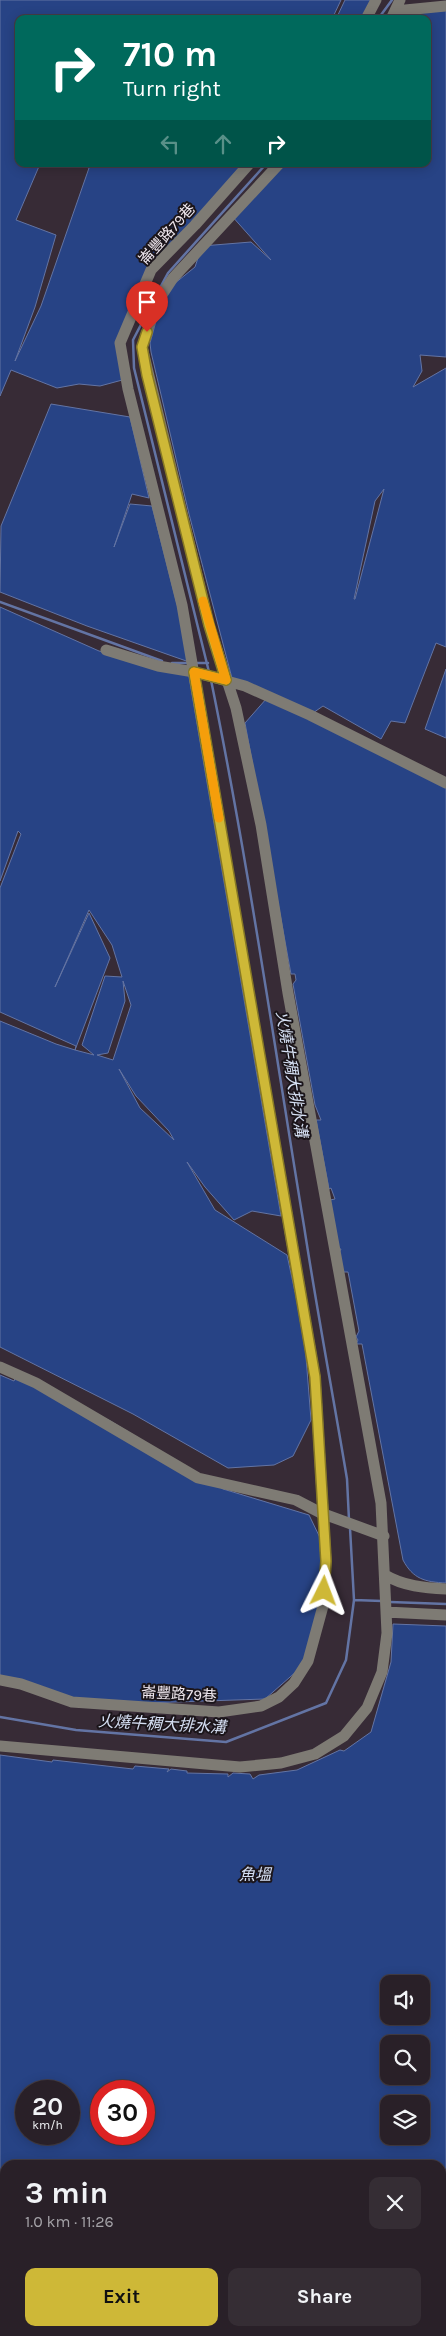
<!DOCTYPE html>
<html lang="en">
<head>
<meta charset="utf-8">
<style>
	:root { --surface:#292028; --page:#352d34; --text:#f1f3f6; --muted:#a5a3a8; --line:#453e45; --accent:#ceb837 }
	body { margin:0; font-family:Karla,"Noto Sans TC",sans-serif; background:var(--page); color:var(--text); height:100vh; display:flex; flex-direction:column; font-size:19px; white-space:nowrap }
	* { box-sizing:border-box; margin:0 }
	p { font-size:16px; color:var(--muted) }
	.icon { flex:none; width:28px; height:28px; fill:none; stroke:currentColor; stroke-width:2; stroke-linecap:round; stroke-linejoin:round }
	.map { position:relative; flex:1; overflow:hidden }
	.details { position:absolute; left:0px; top:2160px; width:446px; height:176px; display:flex; flex-direction:column; background:var(--surface); border-radius:15px 15px 0 0; box-shadow:0 2px 12px #0003,0 0 0 1px var(--line) }
	.details>* { flex:none }
	.banner { position:absolute; left:15px; top:15px; width:416px; height:152px; border-radius:10px; box-shadow:0 2px 12px #0003,0 0 0 1px var(--line); background:#00695c; color:#fff; overflow:hidden }
	.tools { position:absolute; left:380px; top:1975px; display:grid; gap:10px }
	.tools a { display:grid; place-items:center; width:50px; height:50px; border-radius:10px; background:var(--surface); box-shadow:0 2px 12px #0003,0 0 0 1px var(--line); font-size:25px }
	.speed { position:absolute; left:15px; top:2080px; display:flex; gap:10px; font-size:25px; font-weight:700; text-align:center }
	.speed>* { display:grid; place-content:center; width:65px; height:65px; border-radius:50%; background:var(--surface); box-shadow:0 2px 12px #0003,0 0 0 1px var(--line); line-height:1 }
	.speed small { font-size:12px; font-weight:400 }
	.speed .limit { border:8px solid #d22; background:#fff; color:#111 }
	.pin { position:absolute; display:grid; place-items:center; width:42px; height:42px; color:#fff; margin:-51px -21px; border-radius:50% 50% 50% 0; rotate:-45deg; box-shadow:0 0 5px #0007 }
	.pin .icon { rotate:45deg }
	.me { position:absolute; width:55px; margin:-28px; rotate:3deg; stroke-linejoin:round; filter:drop-shadow(0 0 4px #0008) }
	.turn { display:flex; align-items:center; gap:18px; height:105px; padding:0 25px; font-size:22px }
	.turn .icon { width:65px; height:65px; stroke-width:2.5 }
	.turn b { display:block; font-size:35px; line-height:42px }
	.lanes { display:flex; align-items:center; height:48px; padding:0 25px; background:#0003; justify-content:center; gap:25px; direction:ltr }
	.lanes .off { opacity:.35 }
	.round { display:grid; place-items:center; flex:none; width:52px; height:52px; border-radius:10px; background:var(--page) }
	.overview { display:flex; align-items:center; justify-content:space-between; height:85px; padding:0 25px }
	h1 { font-size:30px; font-weight:700; line-height:38px }
	.cta { display:flex; gap:10px; margin-top:auto; padding:10px 25px }
	.cta a { flex:1; height:58px; border-radius:10px; background:var(--accent); color:#111; font-size:20px; font-weight:700; line-height:58px; text-align:center }
	.cta a+a { background:var(--page); color:var(--text) }
	.map>svg:first-child { display:block }
	.water { fill:#274385; stroke:#6374a4; fill-rule:evenodd }
	.lines { fill:none; stroke-linecap:round; stroke-linejoin:round }
	.stream { stroke:#6374a4; stroke-width:2.5 }
	.minor { stroke:#7e7b74; stroke-width:11 }
	.route-casing { stroke:#867824; stroke-width:12 }
	.route { stroke:#ceb837; stroke-width:9 }
	.slow { stroke:#f59e0b; stroke-width:9 }
	.labels { text-anchor:middle; dominant-baseline:central; stroke-width:4; stroke-linejoin:round; paint-order:stroke }
	.street-label { font-size:15px; fill:#efe7ee; stroke:#1b151a }
	.water-label { font-size:16px; font-style:italic; fill:#d6e0f4; stroke:#1b151a }
</style>
</head>
<body>
<div class="map">
<svg width="446" height="2336" viewBox="0 0 446 2336">
	<rect width="100%" height="100%" fill="#372b36"/>
	<path class="water" d="M0,0H341L332,19H19V164H40L16,220L56,235L35,307L15,361L41,306L89,168L76,164H249L151,270L123,338L126,379L100,386L79,384L57,388L11,370L0,396Z
		M345,0H374L363,19H336Z
		M446,9V357L420,355L422,371L413,387L446,368V647L436,643L405,723L391,721L381,739L323,706L310,715L233,682L189,514L151,352L150,343L164,292L195,267L202,246L251,242L271,260L231,215L279,164H428V19H395L397,14ZM384,489L355,599H354L375,501Z
		M51,404L130,417L149,498L132,494L114,547L130,504L152,506L192,663L87,626L0,592L1,526Z
		M0,607L99,651L188,671L281,1216L252,1211L234,1220L205,1187L187,1162L215,1210L287,1255L295,1292L301,1294L311,1420L293,1456L274,1465L228,1468L133,1414L0,1347V1021L56,1044L75,1050L76,1046L0,1012V888L21,834L18,831L0,881ZM89,910L112,945L122,977L105,976L82,1045L94,1055L75,1050L110,958L89,913L55,987ZM123,981L131,1005L113,1060L97,1055L108,1053L125,1001ZM119,1069L136,1096L169,1131L174,1140L140,1108Z
		M446,669V738L425,729Z
		M267,698L446,779V1583C425,1582 413,1579 403,1560L362,1344H356L358,1340L356,1337L359,1331L349,1277L348,1272H343L339,1253L341,1249H339L330,1200L335,1199L331,1188L329,1189L316,1120H321L315,1105L293,984L296,980L295,974H291L245,723Z
		M18,1371L112,1422L223,1489L309,1515L324,1546L322,1621L306,1663L265,1699L145,1703L70,1699L0,1675V1375L14,1381Z
		M393,1624L446,1626V2314L441,2313V2165H5V2226L0,2225V1755L52,1762L53,1760L133,1769L135,1766L169,1769L167,1772L171,1769L187,1771V1773L228,1774V1777L233,1773L250,1774L253,1779L259,1775L297,1770L340,1750L344,1751L371,1732L391,1662ZM389,1984H421V2016H389ZM389,2044H421V2076H389ZM26,2091H69V2134H26ZM144,2091V2134H101V2091ZM389,2104H421V2136H389Z
		M0,2250H5V2331H414L425,2333V2336H0Z"/>
	<g class="lines">
		<path class="stream" d="M378,19L392,0
			M161,286L168,273L266,164
			M148,311L133,340L134,368L209,672
			M0,602L162,661
			M172,663H189
			M197,663H208
			M211,680C248,861 274,1044 304,1226C317,1311 333,1395 347,1479L349,1520
			M354,1600L382,1601
			M390,1602L446,1604
			M0,1717L76,1730L226,1742L326,1703L346,1660L354,1600L350,1528
			M0,2236L5,2237
			M441,2323L446,2324"/>
		<path class="minor" d="M395,11L446,6
			M366,19L376,0
			M391,19L400,0
			M106,650L158,666L194,672L245,686L310,715L446,783
			M0,1367L36,1383L198,1478L296,1500L321,1513L384,1536
			M385,1575C403,1586 425,1588 446,1589
			M386,1612L446,1615
			M0,1680L21,1684L72,1702L219,1712L261,1706L279,1697L294,1683L308,1661L323,1606L326,1561L315,1377L182,605L128,389L120,343L151,270L195,225L249,164
			M0,1746L240,1767L281,1763L315,1754L344,1736L367,1708L382,1672L387,1633L381,1503L288,993L261,825L236,708L209,625L142,347L156,304L173,278L279,164
			M0,2247L5,2248
			M423,2331L446,2336"/>
	</g>
	<g class="lines">
		<defs>
			<path id="route" d="M147,332L142,347L147,375L209,625L226,680L194,672L315,1377L326,1561L324,1591"/>
		</defs>
		<use href="#route" class="route-casing"/>
		<use href="#route" class="route"/>
		<path class="slow" d="M203,601L226,680L194,672L219,818"/>
	</g>
	<g class="labels">
		<g class="street-label">
			<text transform="translate(167 234) rotate(-48)">崙豐路79巷</text>
			<text transform="translate(179 1694) rotate(3)">崙豐路79巷</text>
		</g>
		<g class="water-label">
			<text transform="translate(292 1074) rotate(81)">火燒牛稠大排水溝</text>
			<text transform="translate(162 1724) rotate(3)">火燒牛稠大排水溝</text>
			<text x="255" y="1874">魚塭</text>
		</g>
	</g>
</svg>
<div class="tools">
<a><svg class="icon" aria-label="sound" viewBox="0 0 24 24"><path d="M4 9h4l5-4v14l-5-4H4zM17 9q2 3 0 6"/></svg></a>
<a><svg class="icon" aria-label="search" viewBox="0 0 24 24"><circle cx="10" cy="10" r="6"/><path d="M15 15l6 6"/></svg></a>
<a><svg class="icon" aria-label="layers" viewBox="0 0 24 24"><path d="M12 4l9 5-9 5-9-5zM3 14l9 5 9-5"/></svg></a>
</div>
<div class="speed"><div>20<small>km/h</small></div><div class="limit">30</div></div>
<div class="pin" style="left:147px;top:332px;background:#d93025"><svg class="icon" aria-label="arrive" viewBox="0 0 24 24"><path d="M6 21V4h12l-3 4 3 4H6"/></svg></div>
<svg class="me" style="left:324px;top:1591px" viewBox="-20 -20 40 40"><path d="M0-17L14 15 0 8-14 15z" fill="#ceb837" stroke="#fff" stroke-width="4"/></svg>
<div class="banner">
<div class="turn"><svg class="icon" aria-label="right" viewBox="0 0 24 24"><path d="M7 20v-9h11M14 6l5 5-5 5"/></svg><div><b>710 m</b>Turn right</div></div>
<div class="lanes"><svg class="icon off" aria-label="left" viewBox="0 0 24 24"><path d="M17 20v-9H6M10 6l-5 5 5 5"/></svg><svg class="icon off" aria-label="ahead" viewBox="0 0 24 24"><path d="M12 20V5M6 11l6-6 6 6"/></svg><svg class="icon" aria-label="right" viewBox="0 0 24 24"><path d="M7 20v-9h11M14 6l5 5-5 5"/></svg></div>
</div>
<section class="details">
<div class="overview"><div><h1>3 min</h1><p>1.0 km · 11:26</p></div><a class="round"><svg class="icon" aria-label="close" viewBox="0 0 24 24"><path d="M6 6l12 12M18 6L6 18"/></svg></a></div>
<div class="cta"><a>Exit</a><a>Share</a></div>
</section>
</div>
</body>
</html>
